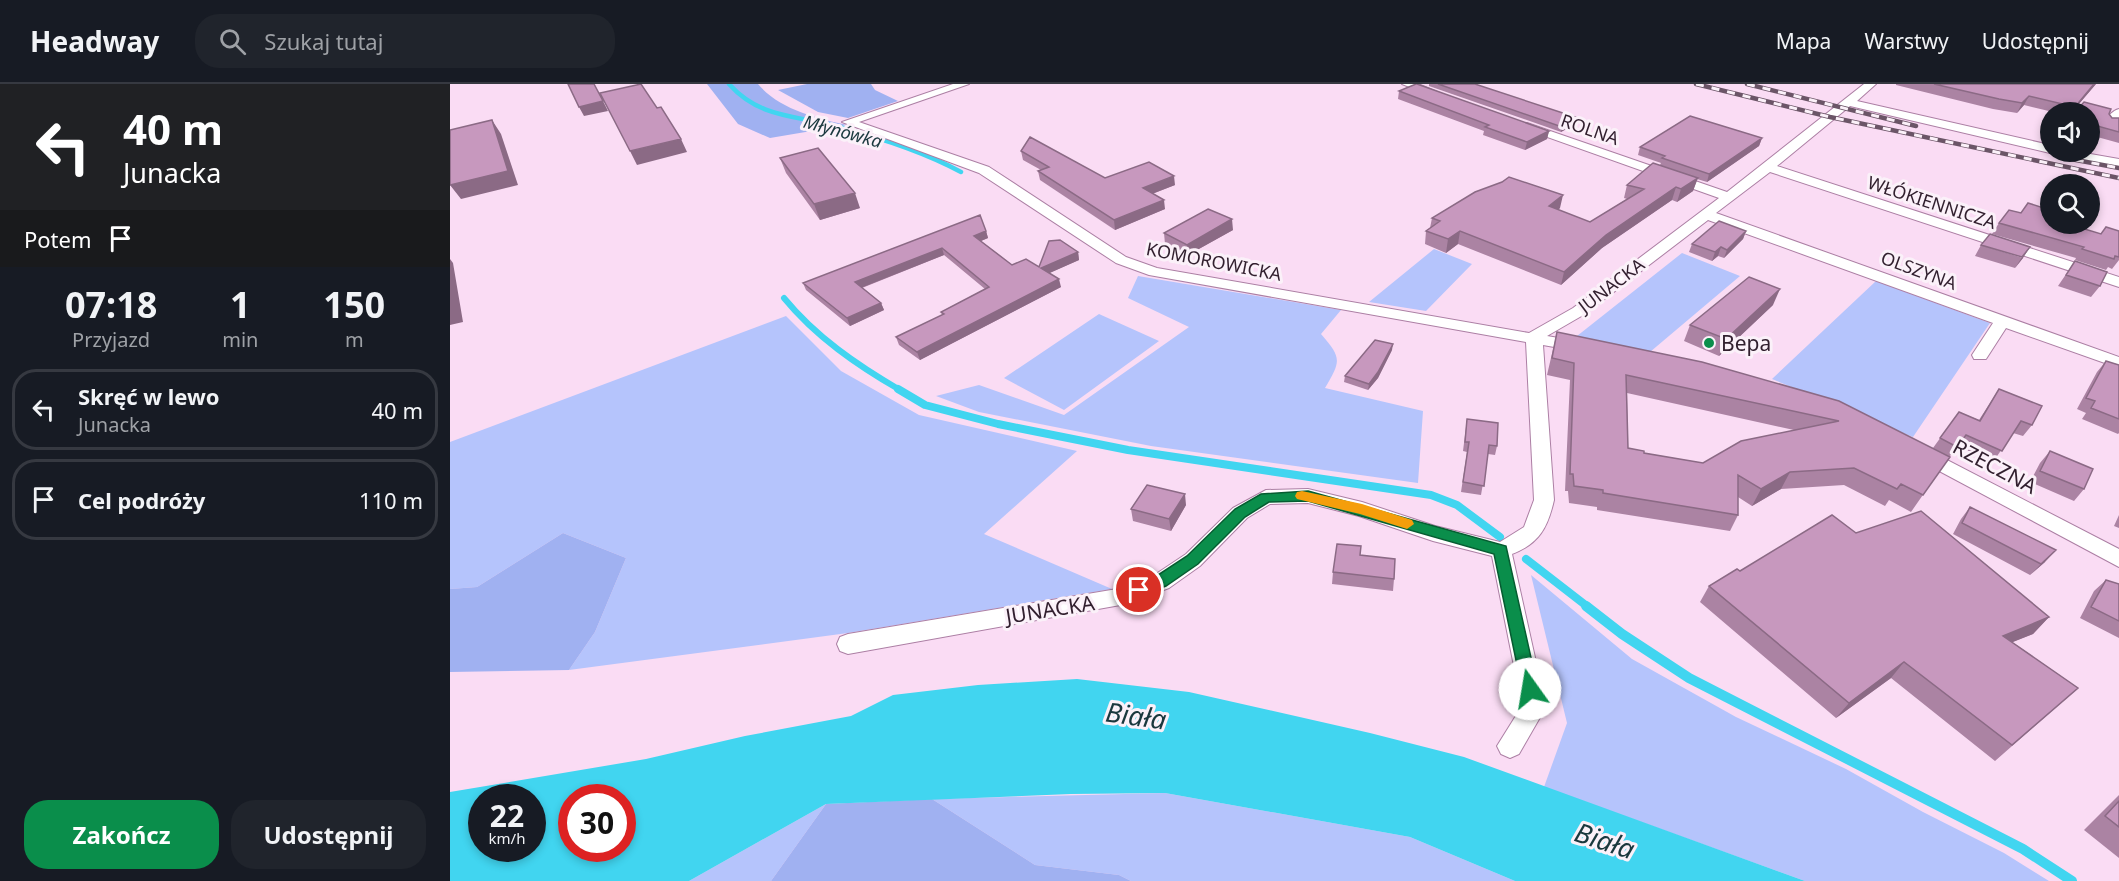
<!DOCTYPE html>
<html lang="pl">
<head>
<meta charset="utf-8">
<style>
	:root { --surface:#171b24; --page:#20242c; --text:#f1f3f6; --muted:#9ea1a6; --line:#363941; --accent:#0a8e4b }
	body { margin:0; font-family:"Noto Sans",sans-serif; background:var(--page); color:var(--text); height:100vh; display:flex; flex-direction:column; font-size:22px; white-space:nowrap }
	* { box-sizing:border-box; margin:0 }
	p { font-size:20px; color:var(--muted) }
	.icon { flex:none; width:33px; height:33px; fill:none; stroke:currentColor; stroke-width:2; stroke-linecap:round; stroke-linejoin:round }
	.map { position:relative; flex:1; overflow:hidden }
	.sheet { display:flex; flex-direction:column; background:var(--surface); width:450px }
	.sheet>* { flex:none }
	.hud { background:#202124; color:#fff; overflow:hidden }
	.tools { position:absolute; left:1590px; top:18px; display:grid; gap:12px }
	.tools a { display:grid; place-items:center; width:60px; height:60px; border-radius:50%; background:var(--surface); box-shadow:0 3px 9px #0003; font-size:30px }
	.speed { position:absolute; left:18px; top:700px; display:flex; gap:12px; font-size:30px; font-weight:700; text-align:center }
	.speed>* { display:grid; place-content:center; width:78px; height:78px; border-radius:50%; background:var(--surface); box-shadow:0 3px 9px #0003; line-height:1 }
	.speed small { font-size:15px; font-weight:400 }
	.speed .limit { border:9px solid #d22; background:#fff; color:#111 }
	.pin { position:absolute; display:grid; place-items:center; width:51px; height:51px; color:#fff; margin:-26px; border:3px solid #fff; border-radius:50%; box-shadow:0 2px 6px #0007 }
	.me { position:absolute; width:66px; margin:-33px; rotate:347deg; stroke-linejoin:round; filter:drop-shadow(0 0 4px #0008) }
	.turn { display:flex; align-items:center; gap:21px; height:126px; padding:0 24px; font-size:27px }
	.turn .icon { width:78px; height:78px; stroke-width:2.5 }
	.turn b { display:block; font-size:42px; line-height:51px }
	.then { display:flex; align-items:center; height:57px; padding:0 24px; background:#0003; gap:12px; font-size:22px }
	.eta { display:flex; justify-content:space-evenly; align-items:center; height:102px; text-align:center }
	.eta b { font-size:36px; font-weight:700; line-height:42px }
	.action { display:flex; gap:12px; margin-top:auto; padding:12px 24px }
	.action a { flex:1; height:69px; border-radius:24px; background:var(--accent); color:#fff; font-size:24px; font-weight:700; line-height:69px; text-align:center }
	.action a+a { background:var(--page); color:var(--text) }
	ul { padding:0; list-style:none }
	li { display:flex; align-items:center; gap:18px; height:81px; margin:0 12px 9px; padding:0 12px; border:3px solid var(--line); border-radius:24px }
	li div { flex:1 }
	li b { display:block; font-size:22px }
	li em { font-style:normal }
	header { display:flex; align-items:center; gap:36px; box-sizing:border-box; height:84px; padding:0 30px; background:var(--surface); border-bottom:2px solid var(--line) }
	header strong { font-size:28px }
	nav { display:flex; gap:33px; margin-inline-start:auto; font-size:21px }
	.search { width:420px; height:54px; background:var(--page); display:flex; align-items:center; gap:15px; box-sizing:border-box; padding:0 21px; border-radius:24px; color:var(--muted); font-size:22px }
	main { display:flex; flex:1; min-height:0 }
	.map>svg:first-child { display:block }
	.green { fill:#b5c4fc }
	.forest { fill:#a0b1f1 }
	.water { fill:#41d5f0; fill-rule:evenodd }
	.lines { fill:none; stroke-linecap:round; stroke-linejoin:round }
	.stream-far3 { stroke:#41d5f0; stroke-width:4.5 }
	.stream-far2 { stroke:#41d5f0; stroke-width:6 }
	.stream-far1 { stroke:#41d5f0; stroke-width:8 }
	.stream { stroke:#41d5f0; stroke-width:10 }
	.minor-casing { stroke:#ac7fa4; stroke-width:2 }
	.minor { fill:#fff; fill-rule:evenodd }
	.rail-casing { stroke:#6b5567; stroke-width:4.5 }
	.rail { stroke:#fbf1f9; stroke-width:3; stroke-dasharray:8; stroke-linecap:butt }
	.wall { fill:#ab83a3; fill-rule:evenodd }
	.shaded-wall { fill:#8b6a85 }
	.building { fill:#c798be; stroke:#8b6a85; stroke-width:1.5; fill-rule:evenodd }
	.route { fill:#0a8e4b; stroke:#065c31; stroke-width:1.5 }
	.slow { fill:#f59e0b }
	.poi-dot { fill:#0a8e4b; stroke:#fbf1f9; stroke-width:2 }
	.labels { text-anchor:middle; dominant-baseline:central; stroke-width:6; stroke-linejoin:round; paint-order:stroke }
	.far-street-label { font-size:18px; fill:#311f2e; stroke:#fbf1f9 }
	.far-water-label { font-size:18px; font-style:italic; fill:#1a383e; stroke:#fbf1f9 }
	.poi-label { font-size:21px; fill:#311f2e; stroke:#fbf1f9; text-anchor:start }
	.street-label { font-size:21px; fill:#311f2e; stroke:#fbf1f9 }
	.near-water-label { font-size:27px; font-style:italic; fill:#1a383e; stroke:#fbf1f9 }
</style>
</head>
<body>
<header>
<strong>Headway</strong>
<div class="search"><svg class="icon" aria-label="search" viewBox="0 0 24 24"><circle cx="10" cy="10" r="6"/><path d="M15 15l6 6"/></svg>Szukaj tutaj</div>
<nav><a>Mapa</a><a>Warstwy</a><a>Udostępnij</a></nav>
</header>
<main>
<section class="sheet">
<div class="hud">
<div class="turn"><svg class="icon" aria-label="left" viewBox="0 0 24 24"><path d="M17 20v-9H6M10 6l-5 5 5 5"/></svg><div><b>40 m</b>Junacka</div></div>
<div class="then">Potem<svg class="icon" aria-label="arrive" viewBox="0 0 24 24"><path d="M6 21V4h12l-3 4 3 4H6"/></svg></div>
</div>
<div class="eta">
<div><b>07:18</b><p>Przyjazd</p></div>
<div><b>1</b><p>min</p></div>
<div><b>150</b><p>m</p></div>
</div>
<ul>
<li><svg class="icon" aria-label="left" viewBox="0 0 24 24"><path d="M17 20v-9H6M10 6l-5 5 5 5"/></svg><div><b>Skręć w lewo</b><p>Junacka</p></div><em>40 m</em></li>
<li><svg class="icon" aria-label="arrive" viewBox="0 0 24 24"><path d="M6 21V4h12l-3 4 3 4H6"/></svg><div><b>Cel podróży</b></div><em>110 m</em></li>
</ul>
<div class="action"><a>Zakończ</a><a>Udostępnij</a></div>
</section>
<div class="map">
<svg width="1669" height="797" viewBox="0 0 1669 797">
	<rect width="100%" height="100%" fill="#fadcf4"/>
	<path class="green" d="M984,165L1022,180L976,227L919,218Z
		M1232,169L1290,192L1200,268L1127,252Z
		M688,192L891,226L871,250C892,274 891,277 875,304L973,327L968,399L701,362L529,328L486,312L529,301L614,331L739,243L678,214Z
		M1426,197L1540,239L1463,353L1322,295Z
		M649,230L709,257L614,326L554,294Z
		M336,232L391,287L469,331L627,367L534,450L662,505L398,549L119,586L145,548L176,474L113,449L27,503L0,505V358Z
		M1081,491L1182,575L1286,633L1396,685L1473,728L1554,769L1599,797H1355L1094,703L1117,639Z
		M715,709L960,753L1065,797H681L669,791L585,781L482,715Z
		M376,720L321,797H239Z"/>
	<path class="forest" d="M257,0H308C329,25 366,34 397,41L320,54L288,40Z
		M357,0H421L425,6L448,17L398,34L368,28L328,6Z
		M113,449L176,474L145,548L119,586L0,588V505L27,503Z
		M482,715L585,781L669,791L681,797H321L376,720Z"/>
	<path class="water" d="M627,595L739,608L920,649L1014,673L1355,797H1065L960,753L715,709L621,710L376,720L239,797H0V708L196,675L295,652L401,632L443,611L528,601ZM32,714H82V765H32ZM122,714H172V765H122Z"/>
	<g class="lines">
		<path class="stream-far3" d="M279,0C310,35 347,31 389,43C431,54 472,67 511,88"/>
		<path class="stream-far2" d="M334,214C366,253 407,281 450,306"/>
		<path class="stream-far1" d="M448,305L475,321L548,340L678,366L981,411L1007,421L1050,453
			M1076,475L1138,523"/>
		<path class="stream" d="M1136,522L1172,550L1239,594L1573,765L1622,797"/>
		<defs>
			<path id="minor" d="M503,0H519L409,38L539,83L676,173L707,184L1079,249L1123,224L1269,114L1069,43V39H1077L1277,108L1414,0H1426L1407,17L1600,61V68H1604L1600,69L1400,22L1327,82L1669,193V203L1320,88L1266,129L1669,273V284L1556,244L1536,275H1524L1522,271L1543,239L1258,136L1135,230L1097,252L1138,259L1140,263L1138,267L1132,268L1093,261L1104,416C1098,443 1089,460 1062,470L1096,623L1069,670L1060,674L1051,670L1047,662L1072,622L1042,472L983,457L909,432L858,419L820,420L797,434L750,482L719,504L676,520L398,570L390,567L387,560L390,553L398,550L667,505L703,492L736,470L783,424L816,406L858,405L912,418L985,442L1050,458L1074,443L1084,416L1076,258L699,191L666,179L529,89L392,38Z
				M952,0H968L992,10L990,12H982Z
				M1669,25V35L1664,41H1656C1653,36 1663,26 1669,25Z
				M1606,68H1629L1669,75V83L1612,72Z
				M1470,362L1669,465V483L1463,373L1461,368L1463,363Z"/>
		</defs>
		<use href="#minor" class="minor-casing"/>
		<use href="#minor" class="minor"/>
		<defs>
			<path id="rail" d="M1246,0L1380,33L1669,94
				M1297,0L1466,42
				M1610,73L1669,84"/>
		</defs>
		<use href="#rail" class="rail-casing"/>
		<use href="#rail" class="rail"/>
	</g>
	<path class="wall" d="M979,0H1025L1127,39L1111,48L979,2Z
		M1446,0H1646L1622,28H1603L1574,21L1567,29L1543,25L1446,1Z
		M949,7L1099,47L1097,55L1075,66L1033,51L1034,47L948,15Z
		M1640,28L1659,30L1662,34H1669V59L1640,51Z
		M1312,54L1309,62L1257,98L1247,95L1243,107L1227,118L1222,116L1152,164L1111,201L1008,160L996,169L975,160L976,147L980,144L982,134L1110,124L1108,126L1140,138L1177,115L1174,114L1177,101L1210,81L1211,79L1188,71L1190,63Z
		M571,67L655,94L725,101L702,110L715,125L665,146L590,96L588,87L591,86L573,76Z
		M330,74L410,124L370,136L336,89Z
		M1549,139L1600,140L1651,150L1669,147V176L1662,185L1658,183L1656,186L1625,176L1626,174L1542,150Z
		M783,146L738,171L715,160L714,149Z
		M536,147L538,154L531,157L562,181L589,183L628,168L629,176L599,189L611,203L470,276L449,261L446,253L492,231L491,228L535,205L494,171L412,204L431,219L434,226L400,242L356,206L353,199Z
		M1296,147L1293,155L1274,174L1268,172L1262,177L1239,168L1242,160Z
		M1531,161L1573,174L1565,184L1525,172Z
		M1625,177L1650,202L1641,213L1608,202Z
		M1323,221L1269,272L1234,257L1240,241Z
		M1107,248L1483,364L1509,328L1529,336L1549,305L1582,341L1573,352L1563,349L1543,378L1507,362L1461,428L1439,416L1435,422L1394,401L1331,405L1302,422L1288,413V431L1280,447L1147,426V423L1119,419L1118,407H1115L1120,296L1097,291ZM1177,309L1344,346L1253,379L1194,369L1178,364Z
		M942,266L928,294L918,306L894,298L895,292Z
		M1656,277L1669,281V349L1668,350L1632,335L1636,329L1627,325L1647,288Z
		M1017,335L1047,362L1045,371L1038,370L1031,411L1011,408L1017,368L1013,367Z
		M1600,367L1634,405L1624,417L1580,398L1590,379Z
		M736,421L721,447L683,437L681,425Z
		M1520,423L1595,478L1580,491L1503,450L1511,435Z
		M1669,431V444L1664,442Z
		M1406,449L1599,533L1583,550L1562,558L1628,604L1545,677L1441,594L1386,634L1250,518L1259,502L1290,487Z
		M910,471L944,495L943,507L882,500L883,488Z
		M1656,496L1669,500V554L1630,534L1644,507Z
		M1669,711V774L1634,746Z"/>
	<path class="shaded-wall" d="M1644,0H1646L1622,28L1625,23Z
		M1579,12L1574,21L1567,29L1572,19Z
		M153,17L158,27L134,32L129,23Z
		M1128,34L1127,39L1111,48L1112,43Z
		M42,36L51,50L68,101L11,115L0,101Z
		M1099,47L1097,55L1075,66L1077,58Z
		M1312,54L1309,62L1257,98L1259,90Z
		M231,55L237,68L187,81L180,67Z
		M724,92L725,101L694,113L693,104Z
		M1248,94L1243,107L1227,118L1231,105Z
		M1226,103L1222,116L1152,164L1111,201L1114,188L1156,151Z
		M405,109L410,124L370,136L364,120Z
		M1113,111L1110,124L1096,135L1099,122Z
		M714,116L715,125L665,146L664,136Z
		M782,135L783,146L738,171L737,161Z
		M536,147L538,154L526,159L524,152Z
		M1010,147L1008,160L996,169L998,155Z
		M1296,147L1293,155L1274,174L1277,166Z
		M1271,163L1268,172L1262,177L1265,168Z
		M1580,163L1573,174L1565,184L1572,173Z
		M492,164L494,171L408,205L405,198Z
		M628,168L629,176L593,192L591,184Z
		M0,175L3,179L13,238L0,241Z
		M609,195L611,203L470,276L467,268Z
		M1330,205L1323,221L1269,272L1276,255Z
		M431,219L434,226L400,242L397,234Z
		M943,260L942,266L928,294L918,306L919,300Z
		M1340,388L1331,405L1302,422L1311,405Z
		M735,410L736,421L721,447L719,435Z
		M1606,466L1595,478L1580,491L1591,480Z
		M1599,533L1583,550L1538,568L1553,552Z
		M1454,578L1441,594L1386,634L1399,619Z"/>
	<path class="building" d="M118,0H144L153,17L129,23Z
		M191,0L207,24L211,23L231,55L180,67L150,9Z
		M966,0H967L1099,47L1077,58L1035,43L1039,41L949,7Z
		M988,0H1025L1128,34L1112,43Z
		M1484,0H1644L1625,23L1579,12L1572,19L1549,15Z
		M1634,18L1661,25L1659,30L1662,34H1669V48L1640,40V28H1625Z
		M1240,32L1312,54L1259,90L1212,74L1215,72L1190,63Z
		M42,36L58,87L0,101V46Z
		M580,53L655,94L699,78L724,92L693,104L714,116L664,136L588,87L599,83L571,67Z
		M368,64L405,109L364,120L330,74Z
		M1203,79L1248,94L1231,105L1226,103L1156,151L1114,188L1010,147L998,155L976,147L990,137L982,134L1025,108L1052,98L1059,93L1113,111L1099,122L1140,138L1194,105L1177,101Z
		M1578,119L1600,126V140H1618L1651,150L1656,143L1669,147V173L1665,172L1664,175L1632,165L1634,163L1549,139L1559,126L1571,129Z
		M758,125L782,135L737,161L714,149Z
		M530,131L536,147L524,152L562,181L576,175L589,183L599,157L610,156L628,168L591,184L609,195L467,268L446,253L494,230L491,228L539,203L492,164L405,198L431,219L397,234L353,199Z
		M1269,137L1296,147L1277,166L1271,163L1265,168L1242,160Z
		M1540,150L1580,163L1572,173L1531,161Z
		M1625,177L1657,188L1650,202L1616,191Z
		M1299,193L1330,205L1276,255L1240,241Z
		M1107,248L1252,278L1389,317L1500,373L1473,411L1451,400L1447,405L1404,384L1340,388L1311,405L1288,391V431L1153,409V406L1124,402L1123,390H1120L1124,279L1102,274ZM1176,291L1389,337L1291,357L1253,379L1194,369V367L1178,364Z
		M925,256L943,260L928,288L919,300L895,292Z
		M1656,277L1669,281V335L1641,324L1645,317L1636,314Z
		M1549,305L1592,322L1582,341L1571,337L1552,367L1516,351L1507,363L1490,354L1509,328L1530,337Z
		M1017,335L1048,339L1047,362L1039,361L1034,402L1013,398L1019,358H1015Z
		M1600,367L1643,385L1634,405L1590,387Z
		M697,401L735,410L719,435L681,425Z
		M1520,423L1606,466L1591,480L1512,439Z
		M1471,427L1599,533L1553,552L1628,604L1562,661L1454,578L1399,619L1259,502L1287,485L1290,487L1382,431L1406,449Z
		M887,460L911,462L910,471L945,475L944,495L883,488Z
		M1656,496L1669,500V537L1641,523Z
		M1669,717V743L1655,732Z"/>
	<path class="route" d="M858,407L1056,462L1088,605L1086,610L1080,612L1074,610L1072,605L1044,470L858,417L819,418L795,433L748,480L716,502L689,512L684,510L682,506L684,502L705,493L737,472L785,425L811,410Z"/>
	<path class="slow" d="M852,407L912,420L962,436L964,440L957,445L910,430L847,415L845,412L847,408Z"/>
	<circle class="poi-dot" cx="1259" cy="259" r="6"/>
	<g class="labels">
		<g class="far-street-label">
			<text transform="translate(1140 45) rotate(19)">ROLNA</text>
			<text transform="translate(1482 118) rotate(18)">WŁÓKIENNICZA</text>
			<text transform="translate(764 177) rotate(11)">KOMOROWICKA</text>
			<text transform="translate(1469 186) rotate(20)">OLSZYNA</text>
			<text transform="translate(1161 201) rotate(-37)">JUNACKA</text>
		</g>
		<g class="far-water-label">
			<text transform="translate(393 47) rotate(15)">Młynówka</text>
		</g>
		<g class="poi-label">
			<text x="1271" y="259">Bepa</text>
		</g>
		<g class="street-label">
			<text transform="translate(1545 382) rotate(28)">RZECZNA</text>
			<text transform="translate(600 525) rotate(-9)">JUNACKA</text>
		</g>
		<g class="near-water-label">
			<text transform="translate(686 631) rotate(8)">Biała</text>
			<text transform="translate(1155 756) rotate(18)">Biała</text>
		</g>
	</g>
</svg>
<div class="tools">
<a><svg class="icon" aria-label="sound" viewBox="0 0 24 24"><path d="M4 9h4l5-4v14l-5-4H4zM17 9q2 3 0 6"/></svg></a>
<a><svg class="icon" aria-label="search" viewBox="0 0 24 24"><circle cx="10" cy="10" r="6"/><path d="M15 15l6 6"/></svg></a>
</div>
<div class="speed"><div>22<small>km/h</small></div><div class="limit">30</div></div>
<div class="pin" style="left:689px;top:506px;background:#d93025"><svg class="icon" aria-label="arrive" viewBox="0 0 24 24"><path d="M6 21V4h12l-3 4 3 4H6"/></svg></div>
<svg class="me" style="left:1080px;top:605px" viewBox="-20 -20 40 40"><circle r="19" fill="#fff"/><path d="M0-13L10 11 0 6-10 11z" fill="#0a8e4b"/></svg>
</div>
</main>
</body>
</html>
